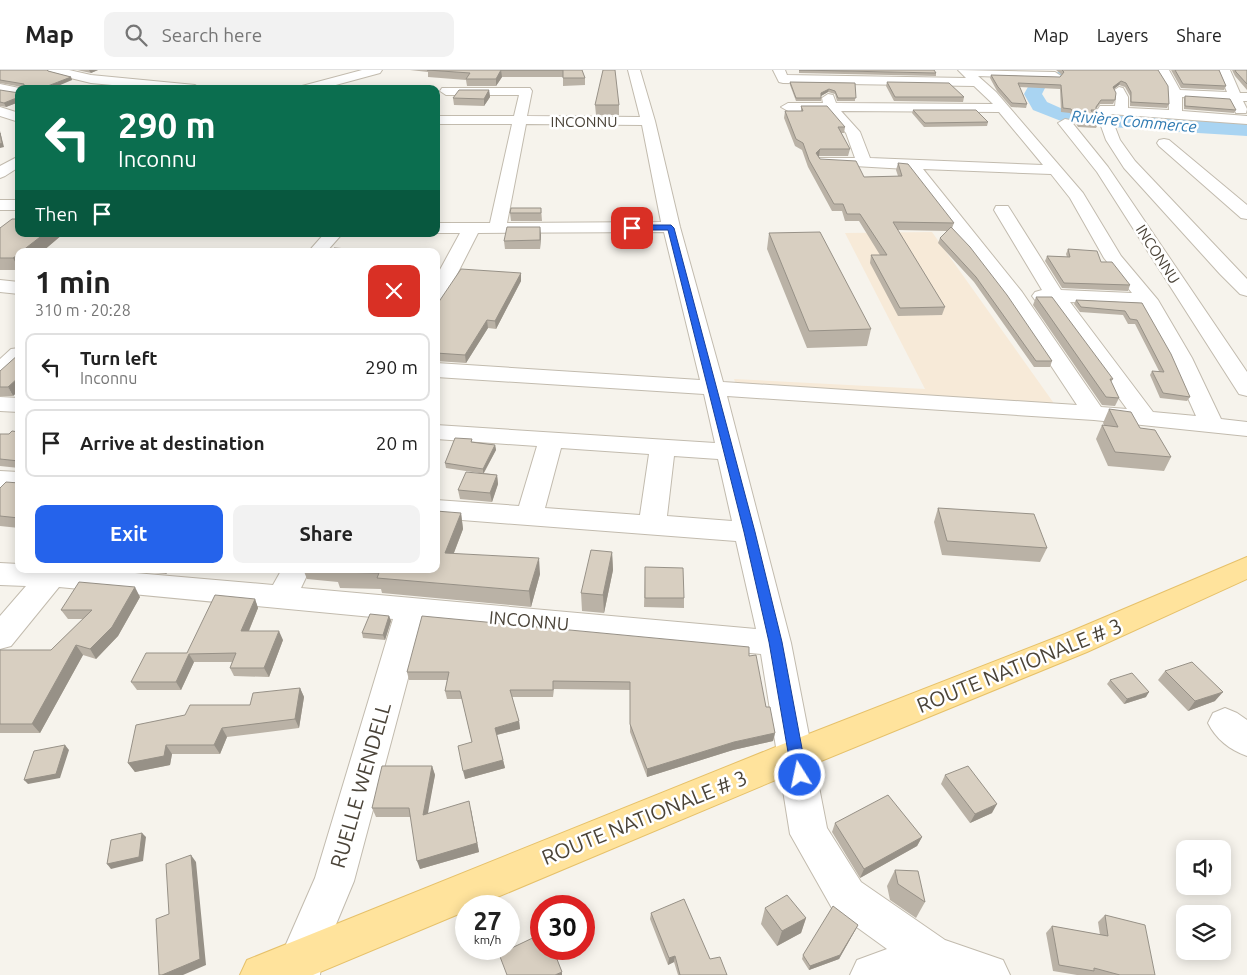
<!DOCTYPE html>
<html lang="en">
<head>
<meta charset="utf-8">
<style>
	:root { --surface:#fff; --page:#f2f2f2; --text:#222; --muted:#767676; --line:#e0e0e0; --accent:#2563eb }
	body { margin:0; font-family:Ubuntu,sans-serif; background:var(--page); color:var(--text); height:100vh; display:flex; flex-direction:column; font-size:19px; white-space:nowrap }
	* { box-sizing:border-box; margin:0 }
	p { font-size:16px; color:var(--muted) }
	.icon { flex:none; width:28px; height:28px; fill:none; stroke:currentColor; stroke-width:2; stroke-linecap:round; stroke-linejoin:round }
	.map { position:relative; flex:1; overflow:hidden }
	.side { position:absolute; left:15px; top:178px; width:425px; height:325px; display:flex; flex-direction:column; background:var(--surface); border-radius:10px; box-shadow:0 2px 12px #0003 }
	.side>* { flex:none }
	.hud { position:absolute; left:15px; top:15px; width:425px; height:152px; border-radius:10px; box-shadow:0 2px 12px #0003; background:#0b6e4f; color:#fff; overflow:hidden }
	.buttons { position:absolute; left:1176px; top:770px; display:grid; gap:10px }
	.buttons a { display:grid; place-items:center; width:55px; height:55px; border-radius:10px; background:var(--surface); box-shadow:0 2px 12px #0003; font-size:25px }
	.speed { position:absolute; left:455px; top:825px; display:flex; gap:10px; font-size:25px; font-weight:700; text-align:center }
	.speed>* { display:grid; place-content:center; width:65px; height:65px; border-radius:50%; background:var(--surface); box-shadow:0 2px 12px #0003; line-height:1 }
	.speed small { font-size:12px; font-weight:400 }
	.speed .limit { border:8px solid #d22; background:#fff; color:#111 }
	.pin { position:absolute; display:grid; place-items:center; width:42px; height:42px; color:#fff; margin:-21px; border-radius:10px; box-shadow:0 2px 8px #0006 }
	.me { position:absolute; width:55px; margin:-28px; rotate:350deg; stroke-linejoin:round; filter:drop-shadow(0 0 4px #0008) }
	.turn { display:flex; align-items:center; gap:18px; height:105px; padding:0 20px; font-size:22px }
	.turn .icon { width:65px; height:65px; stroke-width:2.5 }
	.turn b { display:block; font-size:35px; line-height:42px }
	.then { display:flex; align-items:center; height:48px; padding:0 20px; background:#0003; gap:10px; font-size:19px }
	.round { display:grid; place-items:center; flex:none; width:52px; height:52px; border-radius:10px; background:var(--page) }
	.summary { display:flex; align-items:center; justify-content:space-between; height:85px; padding:0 20px }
	h1 { font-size:30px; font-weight:700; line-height:38px }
	.action { display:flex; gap:10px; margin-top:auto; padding:10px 20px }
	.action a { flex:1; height:58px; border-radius:10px; background:var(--accent); color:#fff; font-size:20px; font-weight:700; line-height:58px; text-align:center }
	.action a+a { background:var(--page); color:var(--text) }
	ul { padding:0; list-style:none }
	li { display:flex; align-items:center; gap:15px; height:68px; margin:0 10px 8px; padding:0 10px; border:2px solid var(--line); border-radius:10px }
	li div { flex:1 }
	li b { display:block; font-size:19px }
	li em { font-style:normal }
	header { display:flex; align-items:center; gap:30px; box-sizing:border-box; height:70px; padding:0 25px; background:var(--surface); border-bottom:1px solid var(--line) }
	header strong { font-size:24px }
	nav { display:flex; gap:28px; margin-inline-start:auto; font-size:18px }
	.search { width:350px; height:45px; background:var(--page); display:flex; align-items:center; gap:12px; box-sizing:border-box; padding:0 18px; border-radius:10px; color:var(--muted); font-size:19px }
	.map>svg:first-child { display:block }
	.commercial { fill:#f7ead8 }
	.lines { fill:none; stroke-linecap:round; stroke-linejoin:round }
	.river { fill:#a9d4f2; fill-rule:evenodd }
	.minor-casing { stroke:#c2bbae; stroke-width:2 }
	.major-casing { stroke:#e6c16a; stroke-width:2 }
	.minor { fill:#fff; fill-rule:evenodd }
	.major { fill:#ffe39c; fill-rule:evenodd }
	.wall { fill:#bab2a6 }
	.shaded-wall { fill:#979187 }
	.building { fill:#d8cfc1; stroke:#979187 }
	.route { fill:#2563eb; stroke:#184099 }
	.labels { text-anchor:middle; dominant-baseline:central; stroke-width:5; stroke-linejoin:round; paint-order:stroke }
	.far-street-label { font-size:15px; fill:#4b4439; stroke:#fff }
	.far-water-label { font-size:16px; font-style:italic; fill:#2e7ab2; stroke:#fff }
	.street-label { font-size:18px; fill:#4b4439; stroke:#fff }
	.near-street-label { font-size:21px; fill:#4b4439; stroke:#fff }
</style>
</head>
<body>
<header>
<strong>Map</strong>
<div class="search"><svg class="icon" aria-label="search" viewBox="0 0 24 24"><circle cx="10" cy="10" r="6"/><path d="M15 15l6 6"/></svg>Search here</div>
<nav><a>Map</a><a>Layers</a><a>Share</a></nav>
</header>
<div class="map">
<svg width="1247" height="905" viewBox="0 0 1247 905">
	<rect width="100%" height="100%" fill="#f6f3ec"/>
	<path class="commercial" d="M932,162L1053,332L1058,346L740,327L734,309L925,319L845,163Z"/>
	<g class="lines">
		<path class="river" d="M1067,0H1118L1120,3C1110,17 1085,10 1070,10C1062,11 1054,14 1046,16L1042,24L1047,32L1065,40L1133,47L1247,54V66L1133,59L1061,51L1033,40L1024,24L1033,8Z"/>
		<defs>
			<path id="minor" d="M48,0H69L91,5L195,15L201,19H154L91,13L50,3Z
				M362,0H382L380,3L321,19H300L302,16Z
				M628,0H640L655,51L680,157L723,312L1077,335L1007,229L907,99L819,94L817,91L819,88H855L846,63L827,41H788L781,37L788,33H823L822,28L828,24L833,25L836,33L993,34L974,16L783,13L779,12L773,0H785L787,5L966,8L958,0L1055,2L1061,6L1059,9L978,6L996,22L1083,123L1121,186L1158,230L1192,288L1221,349L1247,352V366L1094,350L727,326L791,573L827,758L861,812L945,870L1003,890L1010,905H850L857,890L887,879L833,840L790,764L761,584L423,552L354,811L322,888L320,905H276L280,888L315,808L393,549L59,517L11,576L0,579V546L26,516L0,515V493L19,494V499H89L273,515L282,499H310L301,518L756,559L736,471L436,448V430L519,436L537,376L436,369V355L715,373L704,324L436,307V293L700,310L664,162L478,163L446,226L443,230L436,232V207L460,163H436V153H490L512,54H436V46H514L519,25H446L440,21L442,18H530L532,21L527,46L640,47ZM841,41L999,42L1043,95L870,88L860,62ZM526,54L642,55L661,152L507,153ZM923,99L1051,104L1070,128L1104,188L1132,223L1061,220L1008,136H996L994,140L1042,220L1035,222L1032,226L1035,230L1049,232L1127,339L1101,337L1022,222ZM1070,232L1141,235L1170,288L1196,346L1153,342ZM561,378L649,384L640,445L545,438ZM674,386L718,389L732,451L667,446Z
				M1156,0H1169L1180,20L1227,22L1218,0H1230L1240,23H1247V31H1243L1247,39L1246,43H1236L1230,30L1182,27V41L1247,46V54L1110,44L1120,70L1135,91L1247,209V226L1240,224L1220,204L1124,98L1106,70L1096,42L1100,36H1115L1116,27L1113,21L1119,17L1123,18L1128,27V38L1169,40L1168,19Z
				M0,14L24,19H19V25L0,22Z
				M0,37L19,43V52L0,46Z
				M1065,49L1070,50L1108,97L1247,302V326L1239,324L1097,102L1058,53Z
				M1164,69L1169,70L1247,135V149L1241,148L1159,76L1157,73L1159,70Z
				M19,86V97L5,106L0,108V96Z
				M0,130H19V140H0Z
				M324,164H342L327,181H309Z
				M0,210L19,212V224L0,222Z
				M19,278V295L8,305L0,307V289L11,279Z
				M0,327L19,328V342L0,341Z
				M0,401L19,402V418L0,417Z
				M1225,638L1237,643L1247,650V686C1230,680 1216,669 1208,653L1213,643Z"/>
			<path id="major" d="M1247,487V509L1087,582L809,696L476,836H466V841L313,905H240L247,890L783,674L1065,564Z"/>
		</defs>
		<use href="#minor" class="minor-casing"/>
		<use href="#major" class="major-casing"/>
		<use href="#minor" class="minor"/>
		<use href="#major" class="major"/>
	</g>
	<path class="wall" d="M0,0L48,1L71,7L72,10L22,17L0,13Z
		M77,0H98L91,3Z
		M410,0H582L585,8V15L563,16V7H502L496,16H467L466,10L428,7V2Z
		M799,0L936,3V6L799,3Z
		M1045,0H1158L1169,34L1167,38L1130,36V26L1125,17L1119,15L1114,19L1115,30L1113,34H1100L1096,39L1095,44H1093L1098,54L1096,58L1078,57L1070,43L1061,42L1060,19L1019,17L1027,34L1026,38L1011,37L997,21L990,8L991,5L1060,7L1062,5L1056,0Z
		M1171,0H1219L1226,16L1224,20L1181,18Z
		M1232,0H1247V20L1235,6Z
		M790,12L855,13V31H837L835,24L828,22L821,26V31H796L790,15Z
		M887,12L964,27L963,32L894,31L886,16Z
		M0,20L19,32L6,37L0,36Z
		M489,20L490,27L484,36L454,35L453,28Z
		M1185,26L1236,40L1234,43L1184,39V29Z
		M595,35H619V45H596Z
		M801,36L845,57L844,63H841L850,79L848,86H819L820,89L864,107L898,106L896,100L898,93L954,153L952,158L1052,291L1050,297H1034L974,212L938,173L940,168L947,161L897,160L945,237L942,245L898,246L870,193L871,185H880L859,151H845L842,141H832L808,97L802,80L795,76L784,48L785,41H801Z
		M913,40L988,52L987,56L924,57L912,43Z
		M541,138L542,151H511L510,143Z
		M0,158L19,164H63L43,181H19V200H0Z
		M769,163L871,259L867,276L807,278L767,179Z
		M541,165L540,179H505L504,171Z
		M1068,179L1101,192L1130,215L1128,221L1062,218L1045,191L1047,186L1067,187L1066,184Z
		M521,203V211L496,259L488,258L466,293L436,291V236Z
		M1036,227L1113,309L1111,312L1119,328L1115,336L1102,335L1033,235Z
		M1076,230L1142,233L1190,327L1187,331L1160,328L1150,305L1152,301H1159L1135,254H1128L1123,245L1080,242L1074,234Z
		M0,301L13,326H0Z
		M1109,339L1140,358L1171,387L1164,401L1108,396L1096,369L1102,355H1104L1103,353Z
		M19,362V398L0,396V364H9Z
		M473,372L495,375L496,380L484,403L497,405L498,414L492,432L460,429L458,420L479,403L446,398L445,393Z
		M19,413V458L0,456V418Z
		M938,438L1047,478L1040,492L942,485L934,452Z
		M461,443L463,459L454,483L540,504L531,537L382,523L381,519L340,518L338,512L307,509L303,499H436Z
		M612,482L613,500L604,543L582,541L581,523Z
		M645,497L684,528V538L644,537Z
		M108,499H170L166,504Z
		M140,527L118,566L96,589L83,585L40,663H0V580H51L83,549H68L61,540Z
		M255,529L258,538L249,561L283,570L269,607L234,606L230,598L232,592H194L181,620H137L131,612L187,583Z
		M389,546L391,551L385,570L363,568L362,563Z
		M749,586L775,663L773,671L733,680L647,707L630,662V620L554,619L553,627H512L519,651L520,659L497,665L505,698L465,709L472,672L462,629H447L445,621L447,610H409L407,602Z
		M1165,601L1215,631L1188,641L1158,610Z
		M1110,610L1146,627L1124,634L1107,614Z
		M300,618L304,627L299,658L227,667L220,684H172L170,695L135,702L128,693L250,635Z
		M432,696L435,705L427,743L471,740L479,782L420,799L411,747H376L372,738Z
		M945,705L992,743L970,753L941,714Z
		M835,753L922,767L917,776L860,808L832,762Z
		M895,800L925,832L916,848L890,830L887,816Z
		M765,838L806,848L801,863L777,876L761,854Z
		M651,843L710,889L727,905H678L674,892L668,895L650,849Z
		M1105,845L1155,905H1077L1053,901L1046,863L1052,856L1100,865L1098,852Z
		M856,859L839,889L809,900L802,889L803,885Z"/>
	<path class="shaded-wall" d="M89,0H98L91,3Z
		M501,0L502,7L496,16V9Z
		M71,7L72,10L51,19H40Z
		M1121,11L1119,15L1111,21L1113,17Z
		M829,19L828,22L821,26V23Z
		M489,20L490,27L484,36V29Z
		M19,27V32L6,37L4,33Z
		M0,61L4,77L0,78Z
		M820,79L819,86L815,90L816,83Z
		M540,157L541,165L540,179Z
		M44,164H63L43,181H22Z
		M19,184V199L13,188Z
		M521,203V211L496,259L495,251Z
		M487,250L488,258L466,293L465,285Z
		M19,307V321L13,326L8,317Z
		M495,375L496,380L483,404V399Z
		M497,405L498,414L492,432L490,423Z
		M461,443L463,459L448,498L445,483Z
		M612,482L613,500L604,543L603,525Z
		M539,488L540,504L531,537L529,521Z
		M164,499H170L166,504Z
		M135,517L140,527L118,566L96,589L90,579Z
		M255,529L258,538L245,570L241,561Z
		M389,546L391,551L385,570L383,565Z
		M279,561L283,570L269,607L264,598Z
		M76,575L83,585L40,663L32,654Z
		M189,584L194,592L181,620L176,612Z
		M300,618L304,627L299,658L295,649Z
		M1149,622L1146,627L1124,634L1127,629Z
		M1223,622L1215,631L1188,641L1195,631Z
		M519,651L520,659L496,665L495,658Z
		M222,658L227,667L220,684L214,675Z
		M775,663L773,671L733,680L647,707V699L734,672Z
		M65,675L69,680L60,708L28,714L24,710Z
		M166,675L172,684L170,695L135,702L128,693Z
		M503,690L505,698L465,709L463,701Z
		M432,696L435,705L426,754L423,745Z
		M997,734L992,743L970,753L975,744Z
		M471,740L479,782L420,799L417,791Z
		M142,763L146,767L143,791L111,799L107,794Z
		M922,767L917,776L860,808L864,799Z
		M191,785L196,792L206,895L183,905H162Z
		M806,848L801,863L777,876L782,861Z
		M858,855L839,889L809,900L810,896Z
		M675,886L674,892L668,895L669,888Z
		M562,902V905H555Z"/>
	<path class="building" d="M0,0H47L48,1L71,7L40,19H19V17H24V14L0,10Z
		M427,0H582L585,8H563V0H501L496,9H466L470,3Z
		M603,0H615L619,35H595Z
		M799,0H934L936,3Z
		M1062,0H1158L1168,16L1169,34L1131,32V22L1126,13L1121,11L1113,17L1116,23L1115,30H1101L1096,37V40H1091L1098,54L1080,53L1071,39L1063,38L1061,15L1018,13L1027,34L1012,33L998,17L991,5L1060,7L1064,2Z
		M1175,0H1219L1226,16L1183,14Z
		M1235,0H1247V14L1236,2Z
		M790,12L855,13L856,28H838L835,21L829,19L821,23V28H796Z
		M887,12L949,13L964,27H895Z
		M0,20L19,23V22V27L4,33L0,32Z
		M459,20H489L484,29L453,28Z
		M1185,26L1230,29L1236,40L1185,36Z
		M801,36H827L845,57H838L850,79H820L816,83L820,89L856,91L864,107L902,106L898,93L908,94L954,153L893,152L945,237L900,238L871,185H887L860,144H847L843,134H834L809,90L803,73L796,69L785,41H803Z
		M913,40H976L988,52L925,53Z
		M0,63L2,73L0,74Z
		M511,138H541V143H510Z
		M12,149H19V164H44L22,181H19V184L13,188H0V158Z
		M507,157H540V170L504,171Z
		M951,157L970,177L1007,225L1052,291H1036L976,207L940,168Z
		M820,162L871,259L809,261L769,163Z
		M334,178L364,180V181H331Z
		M1068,179L1097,181L1101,192H1112L1130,215L1064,213L1047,186L1070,187Z
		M461,199L521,203L495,251L487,250L465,285L436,283V236Z
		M1036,227H1052L1113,309H1110L1119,328L1106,327Z
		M1076,230L1142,233L1171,284L1190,327L1163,323L1152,301L1164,302L1137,250L1130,249L1125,241L1081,237Z
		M19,284V307L8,317H0V301Z
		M1109,339L1131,342L1140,358L1155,360L1171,387L1115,382L1102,355L1118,357Z
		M12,361L19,362V391L0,389V364H9Z
		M455,368L472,369L471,372L495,375L483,399L445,393Z
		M466,402L497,405L490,423L458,420Z
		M6,412L19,413V448L0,446V418Z
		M938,438L1034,444L1047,478L947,471Z
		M436,441L461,443L445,483L539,488L529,521L377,508L379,503L335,502L336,499H436Z
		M591,480L612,482L603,525L581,523Z
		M645,497L683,498L684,528H645Z
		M79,512L135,517L112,557L90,579L76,575L32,654H0V580H51L92,540H61Z
		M215,525L255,529L241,561H279L264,598H230L236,583L189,584L176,612H131L146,583H187Z
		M370,544L389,546L383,565L362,563Z
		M422,546L749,577V586L756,585L766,637H770L775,663L734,672L647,699L630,654V612L553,611V620H510L519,651L495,658L503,690L463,701L458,676L472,672L460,621H445L449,602H407Z
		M1192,592L1223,622L1195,631L1165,601Z
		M1132,603L1149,622L1127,629L1110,610Z
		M300,618L295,649L222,658L214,675H166L164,686L128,693L136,655L185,645L190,635H250L253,623Z
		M65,675L56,704L24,710L34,681Z
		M382,696H432L423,745L469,731L477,773L417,791L409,738H372Z
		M968,696L997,734L975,744L945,705Z
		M888,725L922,767L864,799L835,753Z
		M142,763L139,787L107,794L111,770Z
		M191,785L200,889L162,905H159L156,849L169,844L166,794Z
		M895,800L918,801L925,832L898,814Z
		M787,825L806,848L782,861L765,838Z
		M684,829L710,889L720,887L727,905H680L675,886L669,888L651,843Z
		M833,836L858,855L840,885L810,896L803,885Z
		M1105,845L1145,855L1155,905H1120L1094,898V901L1059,895L1052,856L1108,866Z
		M541,864V879H553L562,902L555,905H507L499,884Z"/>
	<path class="route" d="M671,155L674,158L755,462L782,572L807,705L805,710L800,711L794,710L792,705L769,572L744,462L668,160H632L629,158L632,155Z"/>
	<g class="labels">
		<g class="far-street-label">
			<text x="584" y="51">INCONNU</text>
			<text transform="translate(1158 184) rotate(57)">INCONNU</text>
		</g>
		<g class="far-water-label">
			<text transform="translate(1134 51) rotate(5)">Rivière Commerce</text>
		</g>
		<g class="street-label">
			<text transform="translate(529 550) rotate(5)">INCONNU</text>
		</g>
		<g class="near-street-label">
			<text transform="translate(1019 595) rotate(-22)">ROUTE NATIONALE # 3</text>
			<text transform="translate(360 715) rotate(-74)">RUELLE WENDELL</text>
			<text transform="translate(644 747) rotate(-22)">ROUTE NATIONALE # 3</text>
		</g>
	</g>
</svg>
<div class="buttons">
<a><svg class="icon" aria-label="sound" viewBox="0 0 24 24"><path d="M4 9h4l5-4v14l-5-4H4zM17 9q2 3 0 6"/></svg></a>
<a><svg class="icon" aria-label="layers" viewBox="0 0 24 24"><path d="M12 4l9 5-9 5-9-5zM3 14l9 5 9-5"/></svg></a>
</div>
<div class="speed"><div>27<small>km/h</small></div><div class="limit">30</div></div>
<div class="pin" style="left:632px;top:158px;background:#d93025"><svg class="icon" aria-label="arrive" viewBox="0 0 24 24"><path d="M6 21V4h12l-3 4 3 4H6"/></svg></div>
<svg class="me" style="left:800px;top:705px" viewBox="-20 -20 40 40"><circle r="17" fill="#2563eb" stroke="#fff" stroke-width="3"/><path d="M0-11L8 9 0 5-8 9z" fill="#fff"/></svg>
<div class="hud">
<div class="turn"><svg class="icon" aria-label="left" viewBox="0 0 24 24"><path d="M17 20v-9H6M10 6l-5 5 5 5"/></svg><div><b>290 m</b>Inconnu</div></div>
<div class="then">Then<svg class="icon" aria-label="arrive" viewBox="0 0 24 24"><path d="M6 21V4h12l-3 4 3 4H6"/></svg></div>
</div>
<section class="side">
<div class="summary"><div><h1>1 min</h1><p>310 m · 20:28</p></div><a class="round" style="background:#d93025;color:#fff"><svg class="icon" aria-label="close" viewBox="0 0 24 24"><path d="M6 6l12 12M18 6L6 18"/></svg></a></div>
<ul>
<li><svg class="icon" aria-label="left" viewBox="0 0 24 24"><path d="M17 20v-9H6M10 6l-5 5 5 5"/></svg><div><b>Turn left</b><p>Inconnu</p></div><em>290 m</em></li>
<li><svg class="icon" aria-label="arrive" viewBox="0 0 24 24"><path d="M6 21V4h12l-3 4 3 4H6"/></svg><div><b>Arrive at destination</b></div><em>20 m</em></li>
</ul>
<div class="action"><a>Exit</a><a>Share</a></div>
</section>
</div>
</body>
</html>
